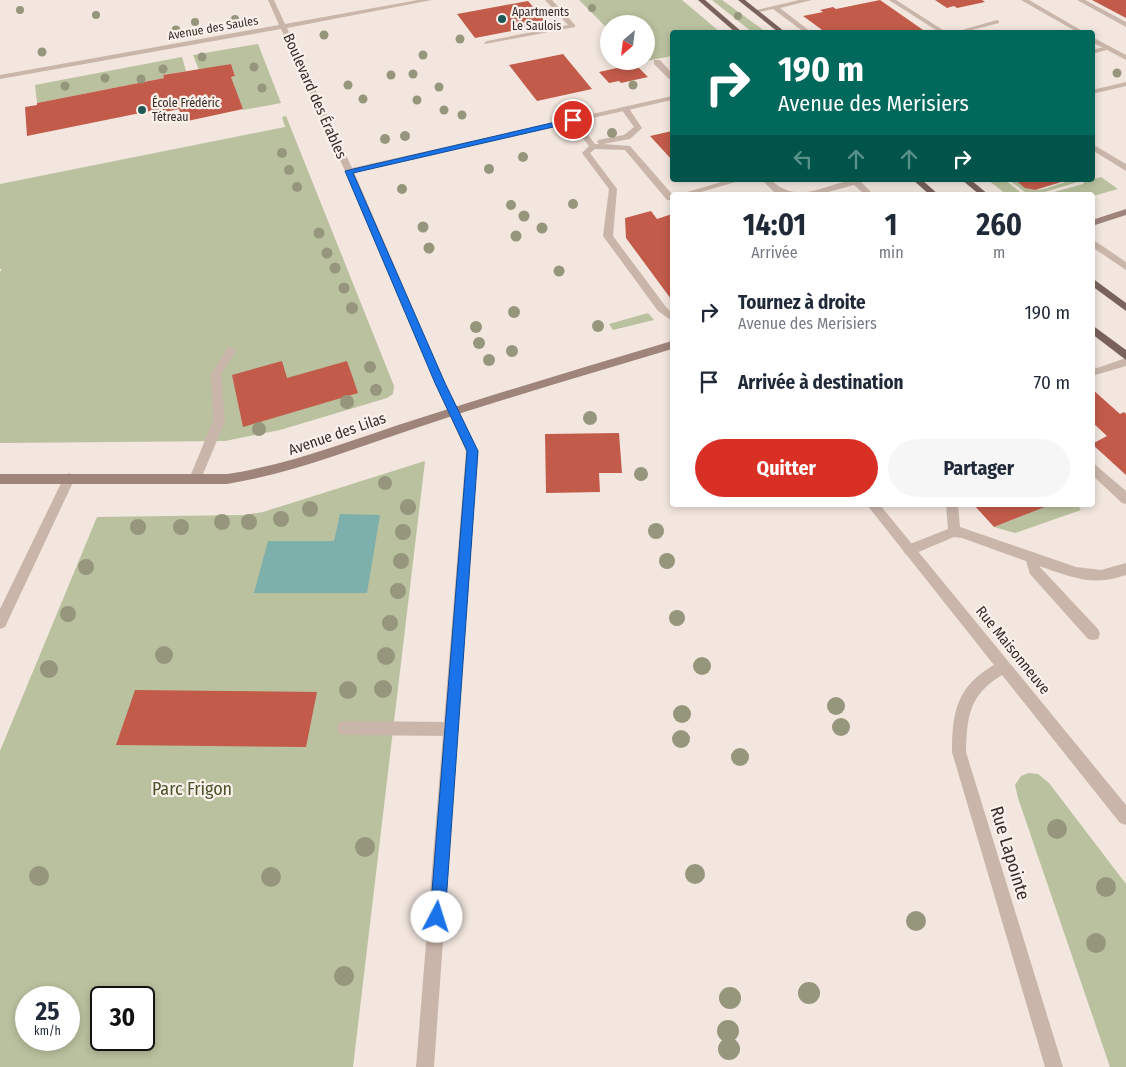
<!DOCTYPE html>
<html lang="fr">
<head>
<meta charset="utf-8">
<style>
	:root { --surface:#fff; --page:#f6f6f7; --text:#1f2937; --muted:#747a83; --accent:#d93025 }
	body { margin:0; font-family:"Fira Sans Condensed",sans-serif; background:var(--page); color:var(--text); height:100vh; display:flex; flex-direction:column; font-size:19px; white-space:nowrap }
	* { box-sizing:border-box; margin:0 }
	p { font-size:16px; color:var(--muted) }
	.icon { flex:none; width:28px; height:28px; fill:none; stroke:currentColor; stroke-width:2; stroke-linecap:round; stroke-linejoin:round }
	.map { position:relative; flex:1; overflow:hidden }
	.details { position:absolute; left:670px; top:192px; width:425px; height:315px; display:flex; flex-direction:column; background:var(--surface); border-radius:5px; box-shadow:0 2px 8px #0003 }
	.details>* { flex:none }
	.hud { position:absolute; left:670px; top:30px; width:425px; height:152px; border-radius:5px; box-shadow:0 2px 8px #0003; background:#00695c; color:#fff; overflow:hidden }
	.needle { width:32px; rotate:208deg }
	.tools { position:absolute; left:600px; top:15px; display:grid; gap:10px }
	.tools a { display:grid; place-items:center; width:55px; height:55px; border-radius:50%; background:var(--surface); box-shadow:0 2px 8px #0003; font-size:25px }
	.speed { position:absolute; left:15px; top:986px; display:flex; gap:10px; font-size:25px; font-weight:700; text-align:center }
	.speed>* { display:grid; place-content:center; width:65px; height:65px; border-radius:50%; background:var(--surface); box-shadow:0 2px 8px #0003; line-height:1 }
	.speed small { font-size:12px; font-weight:400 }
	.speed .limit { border:2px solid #111; border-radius:8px; background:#fff; color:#111 }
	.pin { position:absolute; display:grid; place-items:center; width:42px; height:42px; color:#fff; margin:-21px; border:2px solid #fff; border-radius:50%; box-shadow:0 1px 5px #0007 }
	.me { position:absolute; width:55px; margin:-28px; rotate:5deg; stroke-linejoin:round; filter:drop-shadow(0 0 4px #0008) }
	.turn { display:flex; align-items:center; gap:18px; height:105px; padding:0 25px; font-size:22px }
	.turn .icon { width:65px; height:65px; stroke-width:2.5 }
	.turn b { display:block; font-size:35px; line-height:42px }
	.lanes { display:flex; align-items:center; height:48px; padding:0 25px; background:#0003; justify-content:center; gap:25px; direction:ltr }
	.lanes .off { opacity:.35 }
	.eta { display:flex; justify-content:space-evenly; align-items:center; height:85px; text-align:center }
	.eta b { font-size:30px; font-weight:700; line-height:35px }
	.button { display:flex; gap:10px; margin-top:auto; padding:10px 25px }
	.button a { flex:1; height:58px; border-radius:30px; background:var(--accent); color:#fff; font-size:20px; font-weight:700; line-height:58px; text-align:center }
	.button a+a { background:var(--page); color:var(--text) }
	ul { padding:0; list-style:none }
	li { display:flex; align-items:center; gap:15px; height:70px; padding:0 25px }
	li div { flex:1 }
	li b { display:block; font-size:19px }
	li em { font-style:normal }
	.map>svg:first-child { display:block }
	.green { fill:#b9c19e; fill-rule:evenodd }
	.water { fill:#7dafab }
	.building { fill:#c35b4a }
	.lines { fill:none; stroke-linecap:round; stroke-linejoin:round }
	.lane { fill:#cab5aa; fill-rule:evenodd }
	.street { fill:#cab5aa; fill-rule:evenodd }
	.secondary { fill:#9e847b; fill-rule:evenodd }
	.primary { fill:#79625b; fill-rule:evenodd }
	.tree { fill:#96967d }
	.route { fill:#1a73e8; stroke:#114b97 }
	.poi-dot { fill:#1f5856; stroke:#faf1ea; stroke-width:2 }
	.labels { text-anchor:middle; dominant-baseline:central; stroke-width:4.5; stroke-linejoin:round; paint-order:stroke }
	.far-poi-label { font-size:12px; fill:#382c29; stroke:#faf1ea; text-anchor:start }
	.far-street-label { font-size:12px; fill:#382c29; stroke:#faf1ea }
	.street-label { font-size:15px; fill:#382c29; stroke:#faf1ea }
	.near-park-label { font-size:18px; fill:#4b552d; stroke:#faf1ea }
	.near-street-label { font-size:18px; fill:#382c29; stroke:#faf1ea }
</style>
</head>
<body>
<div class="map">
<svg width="1126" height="1067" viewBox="0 0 1126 1067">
	<rect width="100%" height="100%" fill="#f2e6de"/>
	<path class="green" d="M579,0H682L720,32H672V56L646,61V24H609V30Z
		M712,0H722L766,32H752Z
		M258,44L281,103L243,110L231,77L235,76L231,64L199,70L193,55Z
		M182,57L186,71L163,75L164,78L37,103L35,85Z
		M286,116L394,386L393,394L387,398L280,430L225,441L0,443V272L2,269H0V184L285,127L282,117Z
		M1101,177L1118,189L1093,196L1043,195L1083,184L1084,182Z
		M988,180H1005L1024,195H1007Z
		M1009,180C1019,180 1025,190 1035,190C1049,190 1063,180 1079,180L1078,182L1035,195L1026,193Z
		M648,313L654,320L613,330L609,324Z
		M425,461L353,1067H0V751L97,517L244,515L263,512ZM26,998H69V1040H26ZM101,998H144V1040H101Z
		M1050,505H1077L1081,510L1015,533L994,527Z
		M1029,773L1038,774L1049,783L1126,884V1067H1110L1018,798L1015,785L1021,776Z"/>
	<path class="water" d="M340,514L380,515L367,593H254L268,541H334Z"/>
	<path class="building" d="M880,0L926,32H825L803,16L823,12L820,10L833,7L836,9Z
		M935,0H982L985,2L957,8L954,6L947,8Z
		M1092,0H1126V18Z
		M528,1L548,24L475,38L457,14Z
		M563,54L592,89L537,101L509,65Z
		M231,64L235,76L231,77L243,109L183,122L179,109L156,114L155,110L27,136L25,107L37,105V103L164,78L163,75Z
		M635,64L648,77L621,83L619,81L609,83L599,72Z
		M672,131V160L650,136Z
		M1015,180H1068L1035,190L1025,188Z
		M651,211L657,219L672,214V299H671L626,238L625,218Z
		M282,361L287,378L347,361L358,393L243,427L232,375Z
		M1092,389L1120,414L1124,412L1126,414V475L1092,444L1107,436L1092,422Z
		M619,433L622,473H599L600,492L546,493L545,434Z
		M974,505H1050L994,527Z
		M135,690L227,691L317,692L306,747L116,745Z"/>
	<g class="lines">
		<path class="lane" d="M545,0H552L575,25V27L485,44L484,43L487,41L568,25Z
			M799,0H812L780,8L811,32H804L773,9L755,13L752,11Z
			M889,0H896L946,32H939Z
			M1077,0H1085L1126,22V27Z
			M997,20L999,21V23L964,32H955Z
			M1108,46L1111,48L1110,49L1092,54V50Z
			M654,60H660L672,73V79H669L654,64Z
			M1126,82V86L1092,94V90Z
			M622,107H628L642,128L630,139L603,144L630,146L672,194L674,195H672V200H667L625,150L595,149L590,153L617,189L613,236L666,307L672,313V321L658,311L603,236L609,189L582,153L589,146L569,121L576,119L595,144H599L597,142L598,140L624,135L634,127L621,109Z
			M1092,144L1126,164V171L1092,150Z
			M728,180H742L691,195H677Z
			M762,180H771C801,208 828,180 859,180L874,195H865L854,185L817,195H782L776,194Z
			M1092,239L1126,262V270L1092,247Z
			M231,347L236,351L221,374L225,421L201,479L199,482H191L189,479L213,421L211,374L227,348Z
			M1126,358V366L1092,376V366L1097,368Z
			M1092,462L1126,491V504L1122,503L1092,475Z
			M946,505H958L960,527L1076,567L1101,570L1126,563V575C1091,587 1072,577 1039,566L1098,629L1100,634L1098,639L1093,640L1088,639L1030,574L1026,561L962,538L954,537L909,556L905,554L903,550L905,546L948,529Z
			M344,721L452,722L457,724L459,729L457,734L452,736L344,735L339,733L337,728L339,723Z"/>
		<path class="street" d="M268,0H274L285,24L418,0H432L287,28L352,168L672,96V100L354,172L445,383L478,451L434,1067H416L466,451L435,383L345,171L281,29L0,79V75L279,25Z
			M1021,0H1029L1084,32H1077Z
			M1092,37L1126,55V60L1092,42Z
			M69,473L73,475L75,478L5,627L0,629V609L65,475Z
			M867,505H880L1126,805V825L1120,823L1002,675C969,695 967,716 966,752L1063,1067H1045L952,752C952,712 957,686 994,665Z"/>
		<path class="secondary" d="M1126,209V215L1092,226V220Z
			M672,341V349C588,374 503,399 419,427C355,448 294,473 227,484H0V474H227C293,464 354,439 417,419C502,392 587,366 672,341Z"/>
		<path class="primary" d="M698,0H705L742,32H735Z
			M738,0H745L785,32H778Z
			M913,180H922L939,195H930Z
			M962,180H971L989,195H980Z
			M1092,278L1126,303V311L1092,286Z
			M1092,325L1126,350V360L1092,334Z"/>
	</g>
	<g class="tree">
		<circle cx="592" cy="8" r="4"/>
		<circle cx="20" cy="10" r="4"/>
		<circle cx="96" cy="15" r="4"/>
		<circle cx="738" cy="16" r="4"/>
		<circle cx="235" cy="19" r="4"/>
		<circle cx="195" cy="22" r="4"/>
		<circle cx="176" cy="30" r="4.5"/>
		<circle cx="324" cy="35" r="4.5"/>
		<circle cx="460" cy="39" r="4.5"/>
		<circle cx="42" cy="52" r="4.5"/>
		<circle cx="423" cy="55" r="4.5"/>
		<circle cx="202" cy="57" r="4.5"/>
		<circle cx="254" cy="67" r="4.5"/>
		<circle cx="163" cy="69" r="4.5"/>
		<circle cx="1117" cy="73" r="4.5"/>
		<circle cx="413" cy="74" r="4.5"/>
		<circle cx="391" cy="75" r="4.5"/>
		<circle cx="105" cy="78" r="4.5"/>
		<circle cx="141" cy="79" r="4.5"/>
		<circle cx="348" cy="85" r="4.5"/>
		<circle cx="633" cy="85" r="4.5"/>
		<circle cx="65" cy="86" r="4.5"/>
		<circle cx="439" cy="87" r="4.5"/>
		<circle cx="262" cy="88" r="4.5"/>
		<circle cx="363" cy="99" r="4.5"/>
		<circle cx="417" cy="100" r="4.5"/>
		<circle cx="444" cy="110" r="4.5"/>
		<circle cx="462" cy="115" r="4.5"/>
		<circle cx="612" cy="133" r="5"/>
		<circle cx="405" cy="136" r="5"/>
		<circle cx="385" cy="139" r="5"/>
		<circle cx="282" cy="153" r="5"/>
		<circle cx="523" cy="157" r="5"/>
		<circle cx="489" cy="169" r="5"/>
		<circle cx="289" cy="170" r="5"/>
		<circle cx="297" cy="187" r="5"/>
		<circle cx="402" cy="189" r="5"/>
		<circle cx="573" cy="204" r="5"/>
		<circle cx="511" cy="205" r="5"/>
		<circle cx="524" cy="216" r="5.5"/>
		<circle cx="423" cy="227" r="5.5"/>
		<circle cx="542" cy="228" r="5.5"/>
		<circle cx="319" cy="233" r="5.5"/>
		<circle cx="516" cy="236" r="5.5"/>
		<circle cx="429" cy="248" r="5.5"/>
		<circle cx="327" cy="253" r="5.5"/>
		<circle cx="335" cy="268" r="5.5"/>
		<circle cx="559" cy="271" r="5.5"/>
		<circle cx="344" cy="288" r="5.5"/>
		<circle cx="352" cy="308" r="6"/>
		<circle cx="514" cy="312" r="6"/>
		<circle cx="598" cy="326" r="6"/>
		<circle cx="476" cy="327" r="6"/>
		<circle cx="479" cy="343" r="6"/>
		<circle cx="512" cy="351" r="6"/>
		<circle cx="489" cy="360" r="6"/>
		<circle cx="370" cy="367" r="6"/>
		<circle cx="376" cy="390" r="6"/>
		<circle cx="347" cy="402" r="7"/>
		<circle cx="590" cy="418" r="7"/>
		<circle cx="259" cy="429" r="7"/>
		<circle cx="641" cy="474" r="7"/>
		<circle cx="385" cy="483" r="7"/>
		<circle cx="408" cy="507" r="8"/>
		<circle cx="310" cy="509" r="8"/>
		<circle cx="281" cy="519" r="8"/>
		<circle cx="222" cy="522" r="8"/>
		<circle cx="249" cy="522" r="8"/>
		<circle cx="138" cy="527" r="8"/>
		<circle cx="181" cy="527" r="8"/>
		<circle cx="656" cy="531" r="8"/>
		<circle cx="403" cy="532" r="8"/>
		<circle cx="401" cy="561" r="8"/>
		<circle cx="667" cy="561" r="8"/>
		<circle cx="86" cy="567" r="8"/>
		<circle cx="398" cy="591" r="8"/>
		<circle cx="68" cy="614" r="8"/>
		<circle cx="677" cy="618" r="8"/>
		<circle cx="390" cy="623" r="8"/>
		<circle cx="164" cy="655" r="9"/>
		<circle cx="386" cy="656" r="9"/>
		<circle cx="702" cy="666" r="9"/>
		<circle cx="49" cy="669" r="9"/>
		<circle cx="383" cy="689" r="9"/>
		<circle cx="348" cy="690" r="9"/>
		<circle cx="836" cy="706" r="9"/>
		<circle cx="682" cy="714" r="9"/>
		<circle cx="841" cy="727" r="9"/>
		<circle cx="681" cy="739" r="9"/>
		<circle cx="740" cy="757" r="9"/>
		<circle cx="1057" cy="829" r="10"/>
		<circle cx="365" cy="847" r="10"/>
		<circle cx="695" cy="874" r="10"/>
		<circle cx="39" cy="876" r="10"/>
		<circle cx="271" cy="877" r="10"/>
		<circle cx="1106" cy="887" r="10"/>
		<circle cx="916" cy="921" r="10"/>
		<circle cx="1096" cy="943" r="10"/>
		<circle cx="344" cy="976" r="10"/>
		<circle cx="809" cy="993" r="11"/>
		<circle cx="730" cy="998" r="11"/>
		<circle cx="728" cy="1031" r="11"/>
		<circle cx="729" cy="1049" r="11"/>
	</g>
	<path class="route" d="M573,118L576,120L575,122L353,173L445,383L478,451L445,917L443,922L437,924L432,922L430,917L467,451L435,383L345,171Z"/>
	<g class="poi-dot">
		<circle cx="502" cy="19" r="5"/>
		<circle cx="142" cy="110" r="5"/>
	</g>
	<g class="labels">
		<g class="far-poi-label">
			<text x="512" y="12">Apartments<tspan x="512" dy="14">Le Saulois</tspan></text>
			<text x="152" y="103">École Frédéric<tspan x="152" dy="14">Tétreau</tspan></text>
		</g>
		<g class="far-street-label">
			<text transform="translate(213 28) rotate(-10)">Avenue des Saules</text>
		</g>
		<g class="street-label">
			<text transform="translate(315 96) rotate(66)">Boulevard des Érables</text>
			<text transform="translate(337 434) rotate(-19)">Avenue des Lilas</text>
			<text transform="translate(1013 650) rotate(51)">Rue Maisonneuve</text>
		</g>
		<g class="near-park-label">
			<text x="192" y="789">Parc Frigon</text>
		</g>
		<g class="near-street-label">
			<text transform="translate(1010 853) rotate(73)">Rue Lapointe</text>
		</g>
	</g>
</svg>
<div class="tools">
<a><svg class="needle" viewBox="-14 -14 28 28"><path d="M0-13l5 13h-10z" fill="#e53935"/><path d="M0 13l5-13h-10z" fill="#747a83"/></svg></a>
</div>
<div class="speed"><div>25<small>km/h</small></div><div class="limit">30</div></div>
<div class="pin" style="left:573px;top:120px;background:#d93025"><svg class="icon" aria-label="arrive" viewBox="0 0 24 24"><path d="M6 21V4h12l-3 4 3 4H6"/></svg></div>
<svg class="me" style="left:437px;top:917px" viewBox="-20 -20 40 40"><circle r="19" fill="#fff"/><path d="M0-13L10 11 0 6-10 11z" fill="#1a73e8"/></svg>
<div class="hud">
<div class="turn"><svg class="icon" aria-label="right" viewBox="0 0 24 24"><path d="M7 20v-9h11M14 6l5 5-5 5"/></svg><div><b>190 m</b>Avenue des Merisiers</div></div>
<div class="lanes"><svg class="icon off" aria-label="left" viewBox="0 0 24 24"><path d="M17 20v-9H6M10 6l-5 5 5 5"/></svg><svg class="icon off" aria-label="ahead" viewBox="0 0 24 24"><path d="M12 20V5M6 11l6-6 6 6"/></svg><svg class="icon off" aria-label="ahead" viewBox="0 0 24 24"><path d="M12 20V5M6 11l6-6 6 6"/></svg><svg class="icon" aria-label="right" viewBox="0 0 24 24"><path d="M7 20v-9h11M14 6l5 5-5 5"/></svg></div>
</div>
<section class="details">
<div class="eta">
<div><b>14:01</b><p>Arrivée</p></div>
<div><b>1</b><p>min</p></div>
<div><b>260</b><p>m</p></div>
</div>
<ul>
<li><svg class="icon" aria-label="right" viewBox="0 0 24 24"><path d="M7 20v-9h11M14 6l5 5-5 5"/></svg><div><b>Tournez à droite</b><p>Avenue des Merisiers</p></div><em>190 m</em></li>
<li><svg class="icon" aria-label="arrive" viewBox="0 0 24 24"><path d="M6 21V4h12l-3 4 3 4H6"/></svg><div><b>Arrivée à destination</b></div><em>70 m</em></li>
</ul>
<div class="button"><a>Quitter</a><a>Partager</a></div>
</section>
</div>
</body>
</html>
